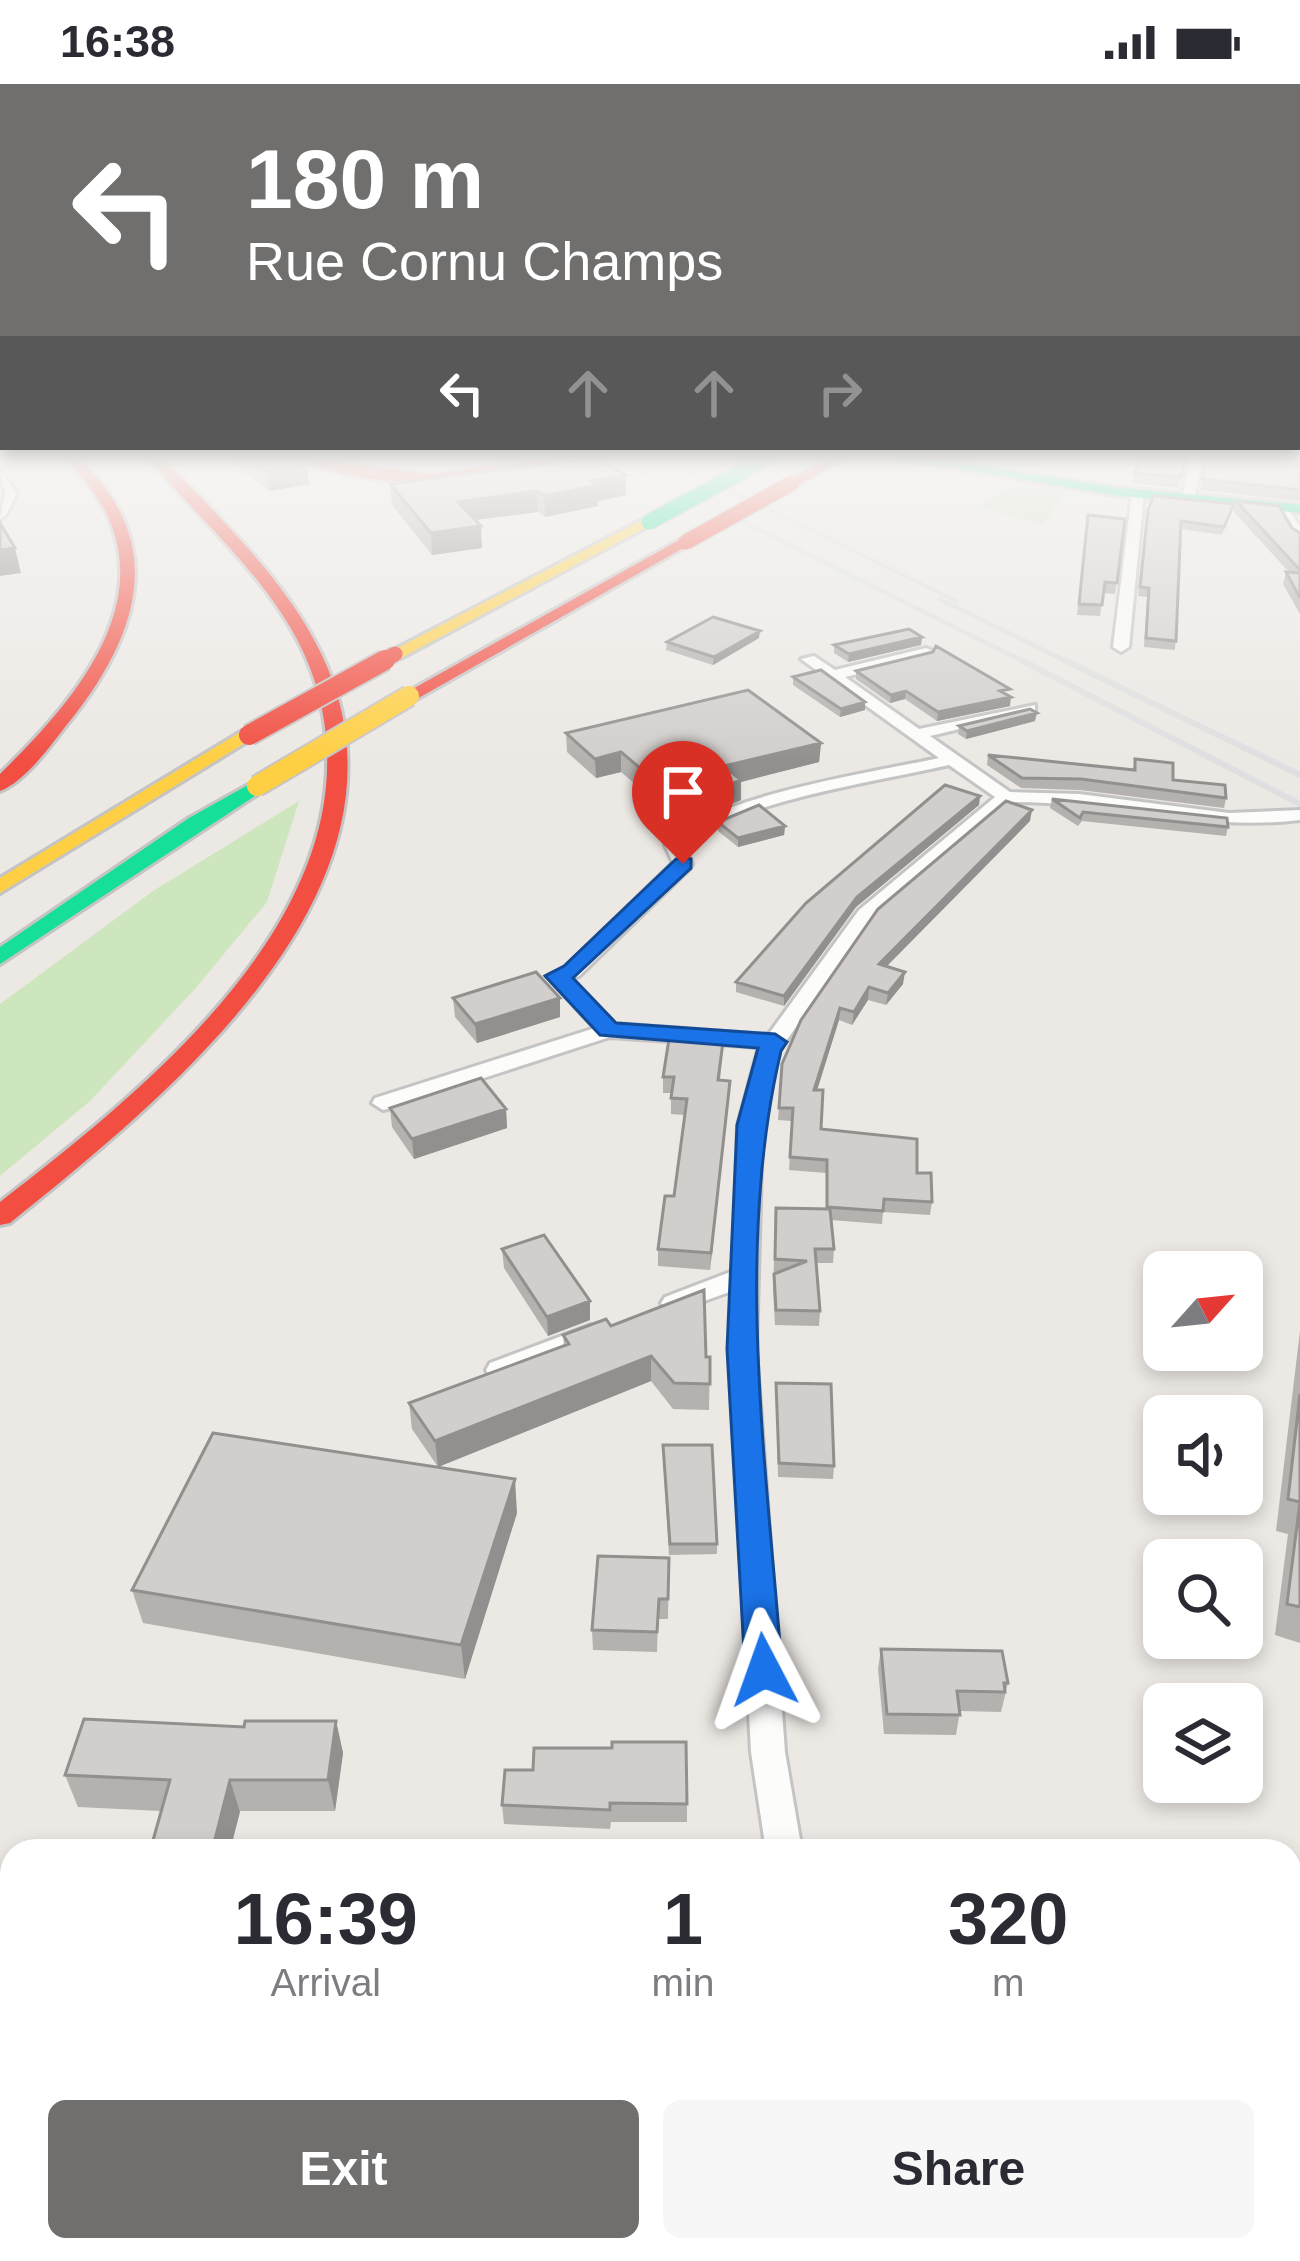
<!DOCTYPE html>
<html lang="en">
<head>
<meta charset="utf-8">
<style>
	:root { --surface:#fff; --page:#f7f7f7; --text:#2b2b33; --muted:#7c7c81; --accent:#706f6e }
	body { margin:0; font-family:Helvetica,sans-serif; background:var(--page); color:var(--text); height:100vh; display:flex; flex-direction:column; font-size:45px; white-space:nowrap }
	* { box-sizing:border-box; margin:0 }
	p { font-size:39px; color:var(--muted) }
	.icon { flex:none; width:66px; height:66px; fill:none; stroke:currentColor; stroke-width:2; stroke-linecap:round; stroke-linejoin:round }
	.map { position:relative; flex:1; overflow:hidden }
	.panel { position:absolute; left:0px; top:1755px; width:1302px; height:423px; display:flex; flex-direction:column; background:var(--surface); border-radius:36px 36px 0 0; box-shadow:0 6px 18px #0003 }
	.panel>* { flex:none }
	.banner { position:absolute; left:0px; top:0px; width:1302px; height:366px; box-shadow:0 6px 18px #0003; background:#706f6e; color:#fff; overflow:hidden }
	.needle { width:78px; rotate:63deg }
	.tools { position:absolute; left:1143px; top:1167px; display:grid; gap:24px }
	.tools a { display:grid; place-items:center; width:120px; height:120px; border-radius:18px; background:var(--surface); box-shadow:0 6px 18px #0003; font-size:60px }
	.pin { position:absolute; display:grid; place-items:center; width:102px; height:102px; color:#fff; margin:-123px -51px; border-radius:50% 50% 50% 0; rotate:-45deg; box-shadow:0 0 12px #0007 }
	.pin .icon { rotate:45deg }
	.me { position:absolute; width:132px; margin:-66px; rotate:356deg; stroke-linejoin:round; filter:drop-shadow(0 0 9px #0008) }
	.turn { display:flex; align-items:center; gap:42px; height:252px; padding:0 48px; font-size:54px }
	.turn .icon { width:156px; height:156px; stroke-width:2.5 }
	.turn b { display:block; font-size:84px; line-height:102px }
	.lanes { display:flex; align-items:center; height:114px; padding:0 48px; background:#0003; justify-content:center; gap:60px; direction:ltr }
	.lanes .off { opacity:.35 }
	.eta { display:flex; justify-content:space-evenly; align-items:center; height:204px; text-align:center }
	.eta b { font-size:72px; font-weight:800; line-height:84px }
	.action { display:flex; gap:24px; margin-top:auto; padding:24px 48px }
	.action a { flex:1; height:138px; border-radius:18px; background:var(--accent); color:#fff; font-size:48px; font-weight:800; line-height:138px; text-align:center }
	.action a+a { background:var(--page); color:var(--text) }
	.status { display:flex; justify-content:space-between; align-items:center; height:84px; padding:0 60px; background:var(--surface); direction:ltr }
	.status svg { height:33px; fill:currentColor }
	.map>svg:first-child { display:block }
	.green { fill:#cee6be }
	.cemetery { fill:#d8e0cc }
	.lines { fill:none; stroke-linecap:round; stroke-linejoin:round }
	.street-casing { stroke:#c5c4c5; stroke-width:6 }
	.fast-casing { stroke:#c5c4c5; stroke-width:6 }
	.slow-casing { stroke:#c5c4c5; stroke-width:6 }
	.jam-casing { stroke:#c5c4c5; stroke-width:6 }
	.street { fill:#fcfcfb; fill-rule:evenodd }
	.fast { fill:#16e098; fill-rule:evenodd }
	.slow { fill:#ffcf43; fill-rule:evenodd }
	.jam { fill:#f24e42; fill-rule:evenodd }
	.rail-far1 { stroke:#dfdfe1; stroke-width:4.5 }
	.rail { stroke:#dfdfe1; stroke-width:6 }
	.fast-bridge-casing { stroke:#c6c5c4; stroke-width:18; stroke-linecap:butt }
	.slow-bridge-casing { stroke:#c6c5c4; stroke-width:24; stroke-linecap:butt }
	.jam-bridge-far1-casing { stroke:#c6c5c4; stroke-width:18; stroke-linecap:butt }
	.jam-bridge-casing { stroke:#c6c5c4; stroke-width:24; stroke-linecap:butt }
	.fast-bridge { stroke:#16e098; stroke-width:15 }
	.slow-bridge { stroke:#ffcf43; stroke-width:20 }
	.jam-bridge-far1 { stroke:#f24e42; stroke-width:15 }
	.jam-bridge { stroke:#f24e42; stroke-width:20 }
	.wall { fill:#b4b1af }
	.shaded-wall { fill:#92908e }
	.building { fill:#d1cecb; stroke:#92908e; stroke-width:3 }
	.route { fill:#1a73e8; stroke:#114b97; stroke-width:3 }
</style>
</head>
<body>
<div class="status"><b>16:38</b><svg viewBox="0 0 49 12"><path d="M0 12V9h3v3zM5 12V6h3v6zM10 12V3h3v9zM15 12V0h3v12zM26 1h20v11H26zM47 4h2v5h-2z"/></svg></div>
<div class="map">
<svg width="1300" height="2177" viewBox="0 0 1300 2177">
	<rect width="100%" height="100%" fill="#ece8e4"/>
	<path class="green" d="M299,717L267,818L194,906L90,1017L0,1092V920L153,807Z"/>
	<path class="cemetery" d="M1024,399L1071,406L1041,441L980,424L998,409Z"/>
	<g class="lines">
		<defs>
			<path id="street" d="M500,372H527L550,379L544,383Z
				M1191,372H1203L1194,413L1188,417L1182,413Z
				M0,387L17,409L6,431L0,435L5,409Z
				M1138,405L1144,409L1129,563L1121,568L1113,563L1132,409Z
				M1276,421H1286L1300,443V457L1293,453Z
				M926,564L931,566V572L845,593L919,645L1035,621V627L930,652L1010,708L1079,710L1229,729L1300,726V736C1202,748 1108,717 1010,718L873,834L779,967L762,1041L756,1265L785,1668L802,1767H766L751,1668L730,1265L732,1207L674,1228L665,1225L661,1219L665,1213L733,1187L738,1041L759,963L610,953L391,1024L383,1026L372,1019L375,1014L595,944L547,892L565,884L673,779L665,761C710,712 870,689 939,674L801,575L814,572L835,586ZM949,681L995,713L859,826L768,951L615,940L571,895L579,892L690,784L692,780L684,762C740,716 876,698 949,681Z
				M591,1241L600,1244L604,1251L600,1258L500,1296L490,1293L486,1286L490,1279Z
				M830,2166H872L873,2177H831Z"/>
			<path id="fast" d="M761,372H779L752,388H742V382Z
				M883,372H918L1113,403L1300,421V429L1113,411Z
				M257,696L267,702L264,706L0,880V863L189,734Z"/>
			<path id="slow" d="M644,435L656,438L401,574L386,570Z
				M242,647L258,651L0,809V794Z"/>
			<path id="jam" d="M65,372H79C95,391 112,410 122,432C158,507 112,586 65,643C49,664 24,698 0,707V690C64,627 153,531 108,433C98,410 80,392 65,372Z
				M146,372H161C223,438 300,508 332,595C413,816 160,1018 10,1139L0,1141V1118C152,1000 383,817 315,598C287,508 204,442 146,372Z
				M293,372L431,390L570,372C506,407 357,408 293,372Z
				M831,372H849L797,402L785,399Z
				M681,455L694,458L415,616L400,612Z"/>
		</defs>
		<use href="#street" class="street-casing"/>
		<use href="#fast" class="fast-casing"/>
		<use href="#slow" class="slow-casing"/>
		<use href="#jam" class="jam-casing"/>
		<use href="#street" class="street"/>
		<use href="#fast" class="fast"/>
		<use href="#slow" class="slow"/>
		<use href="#jam" class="jam"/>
		<path class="rail-far1" d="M610,372L1027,579
			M660,372L956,517
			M939,515L1070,579"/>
		<path class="rail" d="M1021,576L1300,720
			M1064,576L1300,691"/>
		<defs>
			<path id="fast-bridge" d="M649,438L747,385"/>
			<path id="slow-bridge" d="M257,702L409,612"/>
			<path id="jam-bridge-far1" d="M686,458L792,399
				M379,579L395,570"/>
			<path id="jam-bridge" d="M249,651L385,576"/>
		</defs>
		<use href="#fast-bridge" class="fast-bridge-casing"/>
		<use href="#slow-bridge" class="slow-bridge-casing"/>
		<use href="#jam-bridge-far1" class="jam-bridge-far1-casing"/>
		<use href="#jam-bridge" class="jam-bridge-casing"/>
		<use href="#fast-bridge" class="fast-bridge"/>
		<use href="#slow-bridge" class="slow-bridge"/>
		<use href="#jam-bridge-far1" class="jam-bridge-far1"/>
		<use href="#jam-bridge" class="jam-bridge"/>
	</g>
	<path class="wall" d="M224,372H296L307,380L309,400L270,407Z
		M1187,372L1179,404L1132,399L1134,389Z
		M1207,372H1300V417L1200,406Z
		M626,391V411L598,417V422L545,433L538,428L475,436L482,464L432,471L392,421L390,400Z
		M1236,417L1300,449V530L1283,500L1286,488H1289L1234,428Z
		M1234,420L1222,451L1181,445L1175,566L1144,563L1147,513L1138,512L1146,434Z
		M1088,431L1125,435L1115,510L1103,509L1100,532L1077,531Z
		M922,553L921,561L848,578L834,569V561Z
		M759,554L713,581L666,566L667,558Z
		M856,587L1009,612L1010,622L937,637L905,615L890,619L856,595Z
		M793,593L865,626L840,633L793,601Z
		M1035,637L966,655L958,650L959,642Z
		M566,649L821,659L819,678L741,698V716L701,732L695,727L674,733L621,688L596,694L567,668Z
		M988,671L1133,686L1135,675L1173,696L1226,714L1224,724L1080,706L1021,704L987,681Z
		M980,712L979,721L856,823L784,922L736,908V898Z
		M1052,715L1228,743L1226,752L1082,737L1078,742L1050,724Z
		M1030,737L887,882L903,900L886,921L868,916L852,941L839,936L817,1006L821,1045L917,1089L932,1118L930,1131L883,1128L882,1140L831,1136L834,1165L833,1179H816L820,1227L819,1242L775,1241L773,1204L776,1124L826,1125V1089L789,1086L792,1037L778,1036L782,980Z
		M718,738L785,742L784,751L738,763L718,747Z
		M453,914H560V933L477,959L455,933Z
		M722,974L720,996L729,1013L710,1186L658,1182V1165L674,1112L685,1031L671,1030V1009H663V993Z
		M390,1024L506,1025L507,1044L414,1075L392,1043Z
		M502,1165L590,1217V1236L548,1252L504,1184Z
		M1300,1247V1559L1275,1551L1288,1450L1276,1447Z
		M563,1251L710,1273L709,1326L673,1325L651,1297L438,1383L412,1345L409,1319L564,1262Z
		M776,1299L834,1382L833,1395L778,1393Z
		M663,1372L717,1460V1470L669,1471Z
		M517,1429L465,1595L143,1539L132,1506Z
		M669,1474L668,1535H658L657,1568L593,1566L592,1546Z
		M881,1565L1008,1599L1001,1628L960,1627L956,1651L884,1650L878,1585Z
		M336,1637L343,1669L335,1727H161L78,1723L65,1691L244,1643Z
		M505,1686L687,1720V1738H611L610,1745L504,1740L502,1721Z"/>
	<path class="shaded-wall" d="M307,380L309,400L270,407L267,387Z
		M626,391V411L598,417V422L545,433L544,412L591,397Z
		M537,407L538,428L459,438L458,418Z
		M481,442L482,464L432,471L431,449Z
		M15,464L21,489L0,492V466Z
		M760,547L759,554L713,581L714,573Z
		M922,553L921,561L848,578L849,570Z
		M906,607L905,615L890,619L891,611Z
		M1011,613L1010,622L937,637L938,628Z
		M865,618V626L840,633L841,625Z
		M1037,629L1035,637L966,655L967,647Z
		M821,659L819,678L741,698V716L701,732V712L724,682Z
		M621,668V688L596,694L595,675Z
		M695,707V727L674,733V713Z
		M980,712L979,721L856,823L784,922V912L857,813Z
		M1032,726L1030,737L877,892L879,880Z
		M785,742L784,751L738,763V754Z
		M905,888L903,900L886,921L888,909Z
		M869,903L868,916L852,941L854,928Z
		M560,914V933L477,959L475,940Z
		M840,924L839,936L813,1019L814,1006Z
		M730,997L729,1013L710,1186L711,1169Z
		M506,1025L507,1044L414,1075L412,1055Z
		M590,1217V1236L548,1252L547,1233Z
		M651,1272V1297L438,1383L435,1357Z
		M515,1395L517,1429L465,1595L461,1561Z
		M336,1637L343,1669L335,1727L328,1696Z
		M230,1696L240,1728L230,1767H212Z"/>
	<path class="building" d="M248,372H296L307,380L267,387Z
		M1142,372H1187L1181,393L1134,389Z
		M1207,372H1300V406L1202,395Z
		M595,374L626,391L591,397L598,401L544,412L537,407L458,418L481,442L431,449L390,400Z
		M1154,412L1234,420L1224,443L1181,437L1176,557L1146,554L1149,504L1140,503L1148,426Z
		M1236,417L1279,422L1292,444L1300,449V486Z
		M1088,431L1125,435L1117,499L1105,498L1102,521L1079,520Z
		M0,439L15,464L0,466Z
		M1286,488L1300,489V514Z
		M713,533L760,547L714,573L667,558Z
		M909,545L922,553L849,570L834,561Z
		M936,562L1010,605L1000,607L1011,613L938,628L906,607L891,611L856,587L933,568Z
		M821,586L865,618L841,625L793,593Z
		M748,606L821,659L724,682L741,696L701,712L695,707L674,713L621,668L595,675L566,649Z
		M1030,625L1037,629L967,647L959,642Z
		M988,671L1135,686V675L1173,679V696L1225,701L1226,714L1081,695L1022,694Z
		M945,701L980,712L857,813L784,912L736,898L806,819Z
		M1052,715L1227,734L1228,743L1083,728L1080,734Z
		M1006,717L1032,726L879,880L905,888L888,909L869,903L854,928L840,924L814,1006H823L821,1045L917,1055V1089H931L932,1118L884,1115L883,1127L827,1123V1076L790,1073L793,1024H779L782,980L801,936L878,825Z
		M759,721L785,742L738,754L718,738Z
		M536,888L560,914L475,940L453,914Z
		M669,955L723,958L718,996L730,997L711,1169L658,1165L665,1112H674L687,1015L671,1014L674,993H663Z
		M481,994L506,1025L412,1055L390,1024Z
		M776,1124L830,1125L834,1165H815L820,1227L776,1226L774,1190L807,1177L775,1175Z
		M544,1151L590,1217L547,1233L502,1165Z
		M704,1206L706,1273H710V1300L674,1299L651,1272L435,1357L409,1319L569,1260L563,1251L606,1235L611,1242Z
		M776,1299L831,1300L834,1382L779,1379Z
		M1300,1310V1523L1287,1520L1300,1418L1288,1415Z
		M213,1349L515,1395L461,1561L132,1506Z
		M663,1361H712L717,1460H670Z
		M598,1472L669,1474L668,1515H659L657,1548L592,1546Z
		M881,1565L1002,1567L1008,1599H1004L1005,1608L957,1607L960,1631L887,1630Z
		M84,1635L244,1643L245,1637H336L328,1696H230L212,1767H150L170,1696L65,1691Z
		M612,1658H686L687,1720L610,1719V1726L502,1721L505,1686H533L534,1664H612Z
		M1290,1836L1300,1842V2177H1038V2173L1041,2166H1290Z
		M747,2166H819L821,2177H749Z"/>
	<linearGradient id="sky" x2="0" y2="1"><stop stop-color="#88c2ea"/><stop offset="0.55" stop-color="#f6f5f3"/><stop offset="1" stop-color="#f6f5f3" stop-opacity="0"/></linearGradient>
	<rect width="1300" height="677" fill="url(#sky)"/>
	<path class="route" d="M683,773L691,775V784L573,894L616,939L775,950L787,958L781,967C734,1164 767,1385 782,1586L777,1597L764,1601L750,1597L745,1586L727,1265L737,1041L758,964L600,951L545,892L564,882L676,775Z"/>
</svg>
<div class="tools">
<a><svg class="needle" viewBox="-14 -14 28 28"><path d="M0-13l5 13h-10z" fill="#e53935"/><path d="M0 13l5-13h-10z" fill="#7c7c81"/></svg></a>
<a><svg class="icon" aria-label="sound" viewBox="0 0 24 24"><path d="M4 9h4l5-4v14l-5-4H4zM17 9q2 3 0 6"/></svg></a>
<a><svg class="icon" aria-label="search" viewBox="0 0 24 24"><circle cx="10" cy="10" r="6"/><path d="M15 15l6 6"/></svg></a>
<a><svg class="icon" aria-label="layers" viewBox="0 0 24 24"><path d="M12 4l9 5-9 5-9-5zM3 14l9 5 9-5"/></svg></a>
</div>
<div class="pin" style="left:683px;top:780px;background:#d93025"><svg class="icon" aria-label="arrive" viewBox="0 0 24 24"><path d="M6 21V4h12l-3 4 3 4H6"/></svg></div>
<svg class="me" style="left:764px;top:1586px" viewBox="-20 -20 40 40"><path d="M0-17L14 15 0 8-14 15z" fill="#1a73e8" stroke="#fff" stroke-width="4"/></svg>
<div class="banner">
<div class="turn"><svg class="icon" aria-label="left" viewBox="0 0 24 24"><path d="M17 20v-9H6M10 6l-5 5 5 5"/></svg><div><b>180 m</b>Rue Cornu Champs</div></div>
<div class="lanes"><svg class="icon" aria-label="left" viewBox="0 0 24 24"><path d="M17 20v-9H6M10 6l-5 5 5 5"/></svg><svg class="icon off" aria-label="ahead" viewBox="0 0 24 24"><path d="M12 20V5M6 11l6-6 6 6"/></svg><svg class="icon off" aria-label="ahead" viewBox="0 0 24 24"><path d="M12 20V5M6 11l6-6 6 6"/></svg><svg class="icon off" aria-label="right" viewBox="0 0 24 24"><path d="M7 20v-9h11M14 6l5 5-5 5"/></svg></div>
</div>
<section class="panel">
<div class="eta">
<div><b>16:39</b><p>Arrival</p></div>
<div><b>1</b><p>min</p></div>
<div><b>320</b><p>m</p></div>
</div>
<div class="action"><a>Exit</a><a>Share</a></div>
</section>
</div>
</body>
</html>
